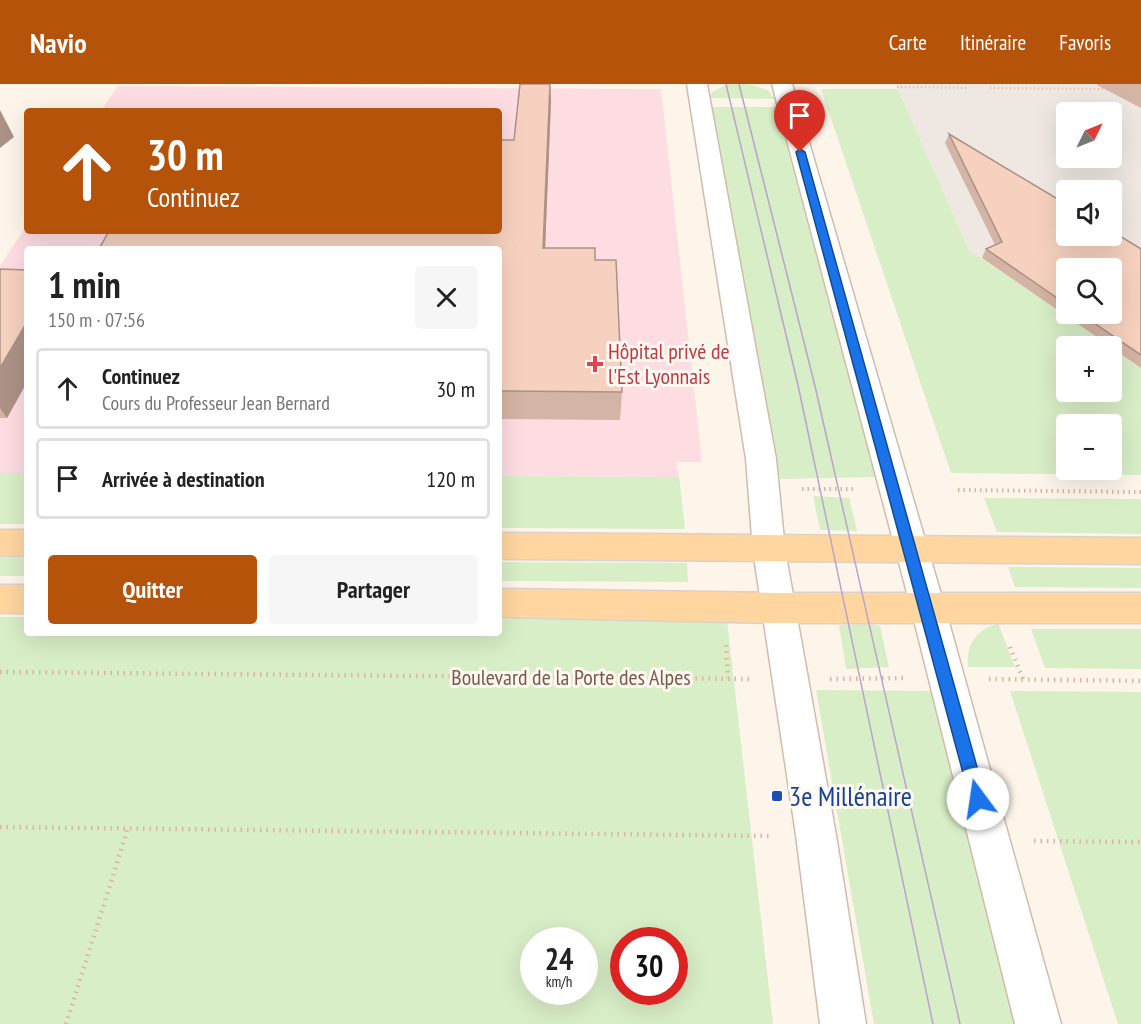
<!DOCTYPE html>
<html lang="fr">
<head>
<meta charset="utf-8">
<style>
	:root { --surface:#fff; --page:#f6f6f6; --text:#222; --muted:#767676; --line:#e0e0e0; --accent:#b45309 }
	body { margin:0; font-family:"PT Sans Narrow",sans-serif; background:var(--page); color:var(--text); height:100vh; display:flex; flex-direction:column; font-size:22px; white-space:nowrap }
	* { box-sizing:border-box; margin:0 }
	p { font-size:20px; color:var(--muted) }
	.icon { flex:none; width:33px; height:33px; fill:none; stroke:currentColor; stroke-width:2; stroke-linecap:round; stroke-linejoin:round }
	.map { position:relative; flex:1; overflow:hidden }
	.drawer { position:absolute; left:24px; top:162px; width:478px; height:390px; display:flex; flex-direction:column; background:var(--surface); border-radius:6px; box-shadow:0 6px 24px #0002 }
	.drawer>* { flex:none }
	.hud { position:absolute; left:24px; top:24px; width:478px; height:126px; border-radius:6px; box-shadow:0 6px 24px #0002; background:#b45309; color:#fff; overflow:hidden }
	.needle { width:39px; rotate:47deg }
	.controls { position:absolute; left:1056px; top:18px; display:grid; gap:12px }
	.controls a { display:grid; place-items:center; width:66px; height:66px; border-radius:6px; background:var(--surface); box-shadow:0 6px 24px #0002; font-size:30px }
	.speed { position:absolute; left:520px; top:843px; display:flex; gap:12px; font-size:30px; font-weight:700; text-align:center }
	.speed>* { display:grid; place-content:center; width:78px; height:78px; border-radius:50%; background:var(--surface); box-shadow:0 6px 24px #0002; line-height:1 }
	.speed small { font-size:15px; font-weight:400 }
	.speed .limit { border:9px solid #d22; background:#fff; color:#111 }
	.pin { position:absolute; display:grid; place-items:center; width:51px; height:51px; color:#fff; margin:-62px -26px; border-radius:50% 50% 50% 0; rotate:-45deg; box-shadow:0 0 6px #0007 }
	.pin .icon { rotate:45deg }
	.me { position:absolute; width:66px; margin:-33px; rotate:346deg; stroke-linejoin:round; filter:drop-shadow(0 0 4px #0008) }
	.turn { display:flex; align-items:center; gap:21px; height:126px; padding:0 24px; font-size:27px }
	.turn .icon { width:78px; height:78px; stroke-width:2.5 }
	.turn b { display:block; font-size:42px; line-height:51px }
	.round { display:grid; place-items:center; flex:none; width:63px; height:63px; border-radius:6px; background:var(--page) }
	.head { display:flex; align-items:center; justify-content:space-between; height:102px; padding:0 24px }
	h1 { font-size:36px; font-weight:800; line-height:45px }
	.button { display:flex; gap:12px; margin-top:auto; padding:12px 24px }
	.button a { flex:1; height:69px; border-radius:6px; background:var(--accent); color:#fff; font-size:24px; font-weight:800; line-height:69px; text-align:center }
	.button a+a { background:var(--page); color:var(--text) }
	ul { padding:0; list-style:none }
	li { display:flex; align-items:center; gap:18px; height:81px; margin:0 12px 9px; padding:0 12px; border:3px solid var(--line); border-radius:6px }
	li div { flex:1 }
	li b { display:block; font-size:22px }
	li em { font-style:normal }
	header { display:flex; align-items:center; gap:36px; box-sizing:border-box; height:84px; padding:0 30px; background:var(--accent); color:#fff }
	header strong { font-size:28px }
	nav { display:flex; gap:33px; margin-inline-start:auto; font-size:21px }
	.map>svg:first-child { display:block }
	.industrial { fill:#efe8e2; fill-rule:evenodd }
	.medical { fill:#fddce2 }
	.green { fill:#d8eec6; fill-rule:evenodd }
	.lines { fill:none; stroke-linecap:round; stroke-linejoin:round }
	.street-casing { stroke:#d2bbad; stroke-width:3 }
	.primary-casing { stroke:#dad1cc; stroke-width:3 }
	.path-far2 { stroke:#dcb4a1; stroke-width:2; stroke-dasharray:1 3; stroke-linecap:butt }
	.path-far1 { stroke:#dcb4a1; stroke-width:4; stroke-dasharray:1.5 4; stroke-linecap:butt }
	.path { stroke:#dcb4a1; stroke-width:4.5; stroke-dasharray:1.5 5; stroke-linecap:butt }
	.street { fill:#fff; fill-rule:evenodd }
	.primary { fill:#ffd6a0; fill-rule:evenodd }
	.tram { stroke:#b7a5ca; stroke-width:1.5 }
	.wall { fill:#d4b4a4; fill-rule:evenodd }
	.shaded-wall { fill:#ac9286 }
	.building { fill:#f6d1bf; stroke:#ac9286; stroke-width:1.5 }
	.route { fill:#1a73e8; stroke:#114b97; stroke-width:1.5 }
	.health-dot { fill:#e0444e; stroke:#fff9f2; stroke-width:2 }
	.transit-dot { fill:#1a4fb4; stroke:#fff9f2; stroke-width:2 }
	.labels { text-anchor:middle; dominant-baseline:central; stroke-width:6; stroke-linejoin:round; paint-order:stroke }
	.health-label { font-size:22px; fill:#be3a42; stroke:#fff9f2; text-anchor:start }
	.street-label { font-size:22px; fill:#7c594a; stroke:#fff9f2 }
	.near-transit-label { font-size:27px; fill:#164399; stroke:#fff9f2; text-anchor:start }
</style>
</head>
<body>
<header>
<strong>Navio</strong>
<nav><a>Carte</a><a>Itinéraire</a><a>Favoris</a></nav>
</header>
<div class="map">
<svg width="1141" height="940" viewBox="0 0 1141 940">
	<rect width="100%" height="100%" fill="#fef5ea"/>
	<path class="industrial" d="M896,0H1141V284L969,166ZM1066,28H1112V74H1066ZM1066,106H1112V152H1066ZM1066,184H1112V230H1066Z"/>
	<path class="medical" d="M118,2L661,5L702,378H676L679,393L500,392V165H27V390L0,389V182L27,141V147H500V27H101Z"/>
	<path class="green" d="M749,0L768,6L775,15L710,14L712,8L728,0Z
		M821,5H898L969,166L1110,262H1066V308H1112V264L1141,284V391L951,389ZM1066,340H1112V386H1066Z
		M712,23H776L876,393L780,395Z
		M0,389H27V440H0Z
		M500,392L679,393L685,445L500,444Z
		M813,412L849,414L857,447L820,446Z
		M984,414L1141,415V450L997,448Z
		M0,474H27V492H0Z
		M500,478L687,479L688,498L500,497Z
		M1008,483L1141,484V504L1015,503Z
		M0,533H27V549H500V535L727,537L773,940H0ZM534,856H585V908H534ZM624,856H675V908H624Z
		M998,539L1015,583H968C966,559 976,547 998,539Z
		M866,540L880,542L889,583L846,585L839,541Z
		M1031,545H1141V585L1045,584Z
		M816,606L932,607L1020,940H874Z
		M1010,607L1141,608V940H1118Z"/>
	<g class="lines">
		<defs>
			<path id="street" d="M687,0H707L776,375L785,466L836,751L866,940H820L796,751L753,466L746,375Z
				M772,0H792L945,524L1061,940H1015L911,524Z"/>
			<path id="primary" d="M0,446H27V472H0Z
				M500,449L1141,454V480L500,475Z
				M0,501H27V529H0Z
				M500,505L778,509H1141V539H778L500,533Z"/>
		</defs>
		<use href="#street" class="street-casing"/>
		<use href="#primary" class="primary-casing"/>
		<path class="path-far2" d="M897,3L967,4
			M990,4L1109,5"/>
		<path class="path-far1" d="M802,405H857
			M958,406L1141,408"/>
		<path class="path" d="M726,561L728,594
			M1010,563L1023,595
			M0,588L750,595
			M830,595L906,594
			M989,595L1141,597
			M0,743L773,752
			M1034,757L1141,758
			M66,940L128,744"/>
		<use href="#street" class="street"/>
		<use href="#primary" class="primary"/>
		<path class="tram" d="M726,0L798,301L933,940
			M739,0L815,302L960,940"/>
	</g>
	<path class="wall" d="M520,0H550L551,17L545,164L595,176L622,308L620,336L500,335V165L514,56Z
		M1097,0H1141V24L1097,1Z
		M949,50L1141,165V284L1112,264V262H1110L982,174L986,165L995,161L945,59ZM1066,184L1112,230H1066Z
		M0,185L27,186V298L7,334H0Z"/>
	<path class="shaded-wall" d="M550,0L551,17L544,192L543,164Z
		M0,26L14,53L0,64Z
		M27,238V298L7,334L0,324V284Z"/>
	<path class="building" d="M520,0H550L543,164H595V176H616L622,308L500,307V165H99L109,147H500V56H514Z
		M949,50L1066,120V152H1112V147L1141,165V271L1081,230H1112V184H1066V220L986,165L1002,158Z
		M0,185L27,186V238L0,284Z"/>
	<path class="route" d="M800,65L805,68L986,715L984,721L978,723L972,721L970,715L796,68Z"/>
	<path class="health-dot" d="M592 271h6v6h6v6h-6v6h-6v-6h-6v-6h6z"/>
	<rect class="transit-dot" x="771" y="706" width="12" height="12" rx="3"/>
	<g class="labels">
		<g class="health-label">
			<text x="608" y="267">Hôpital privé de<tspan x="608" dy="25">l'Est Lyonnais</tspan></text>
		</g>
		<g class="street-label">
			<text x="571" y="593">Boulevard de la Porte des Alpes</text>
		</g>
		<g class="near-transit-label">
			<text x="789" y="712">3e Millénaire</text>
		</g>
	</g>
</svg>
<div class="controls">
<a><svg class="needle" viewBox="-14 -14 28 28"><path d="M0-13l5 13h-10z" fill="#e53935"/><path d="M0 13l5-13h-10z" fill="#767676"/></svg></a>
<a><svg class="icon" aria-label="sound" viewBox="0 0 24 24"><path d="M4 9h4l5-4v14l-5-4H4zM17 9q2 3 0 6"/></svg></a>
<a><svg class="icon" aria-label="search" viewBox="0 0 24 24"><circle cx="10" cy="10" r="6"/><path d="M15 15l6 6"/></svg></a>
<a>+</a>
<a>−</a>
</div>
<div class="speed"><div>24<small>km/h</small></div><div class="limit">30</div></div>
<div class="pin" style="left:800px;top:68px;background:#d93025"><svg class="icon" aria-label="arrive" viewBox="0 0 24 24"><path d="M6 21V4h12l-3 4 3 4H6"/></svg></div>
<svg class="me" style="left:978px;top:715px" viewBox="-20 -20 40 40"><circle r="19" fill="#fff"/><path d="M0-13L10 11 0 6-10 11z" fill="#1a73e8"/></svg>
<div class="hud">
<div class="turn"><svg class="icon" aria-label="ahead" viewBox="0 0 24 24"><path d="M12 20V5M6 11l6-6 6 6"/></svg><div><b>30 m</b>Continuez</div></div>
</div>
<section class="drawer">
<div class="head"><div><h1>1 min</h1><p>150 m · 07:56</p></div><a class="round"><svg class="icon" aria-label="close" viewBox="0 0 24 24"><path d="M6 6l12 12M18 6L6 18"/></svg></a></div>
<ul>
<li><svg class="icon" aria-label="ahead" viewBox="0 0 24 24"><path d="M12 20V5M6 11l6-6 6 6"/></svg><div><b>Continuez</b><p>Cours du Professeur Jean Bernard</p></div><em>30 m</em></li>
<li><svg class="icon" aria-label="arrive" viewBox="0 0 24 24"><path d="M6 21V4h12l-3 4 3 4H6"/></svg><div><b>Arrivée à destination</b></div><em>120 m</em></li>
</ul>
<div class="button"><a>Quitter</a><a>Partager</a></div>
</section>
</div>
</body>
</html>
